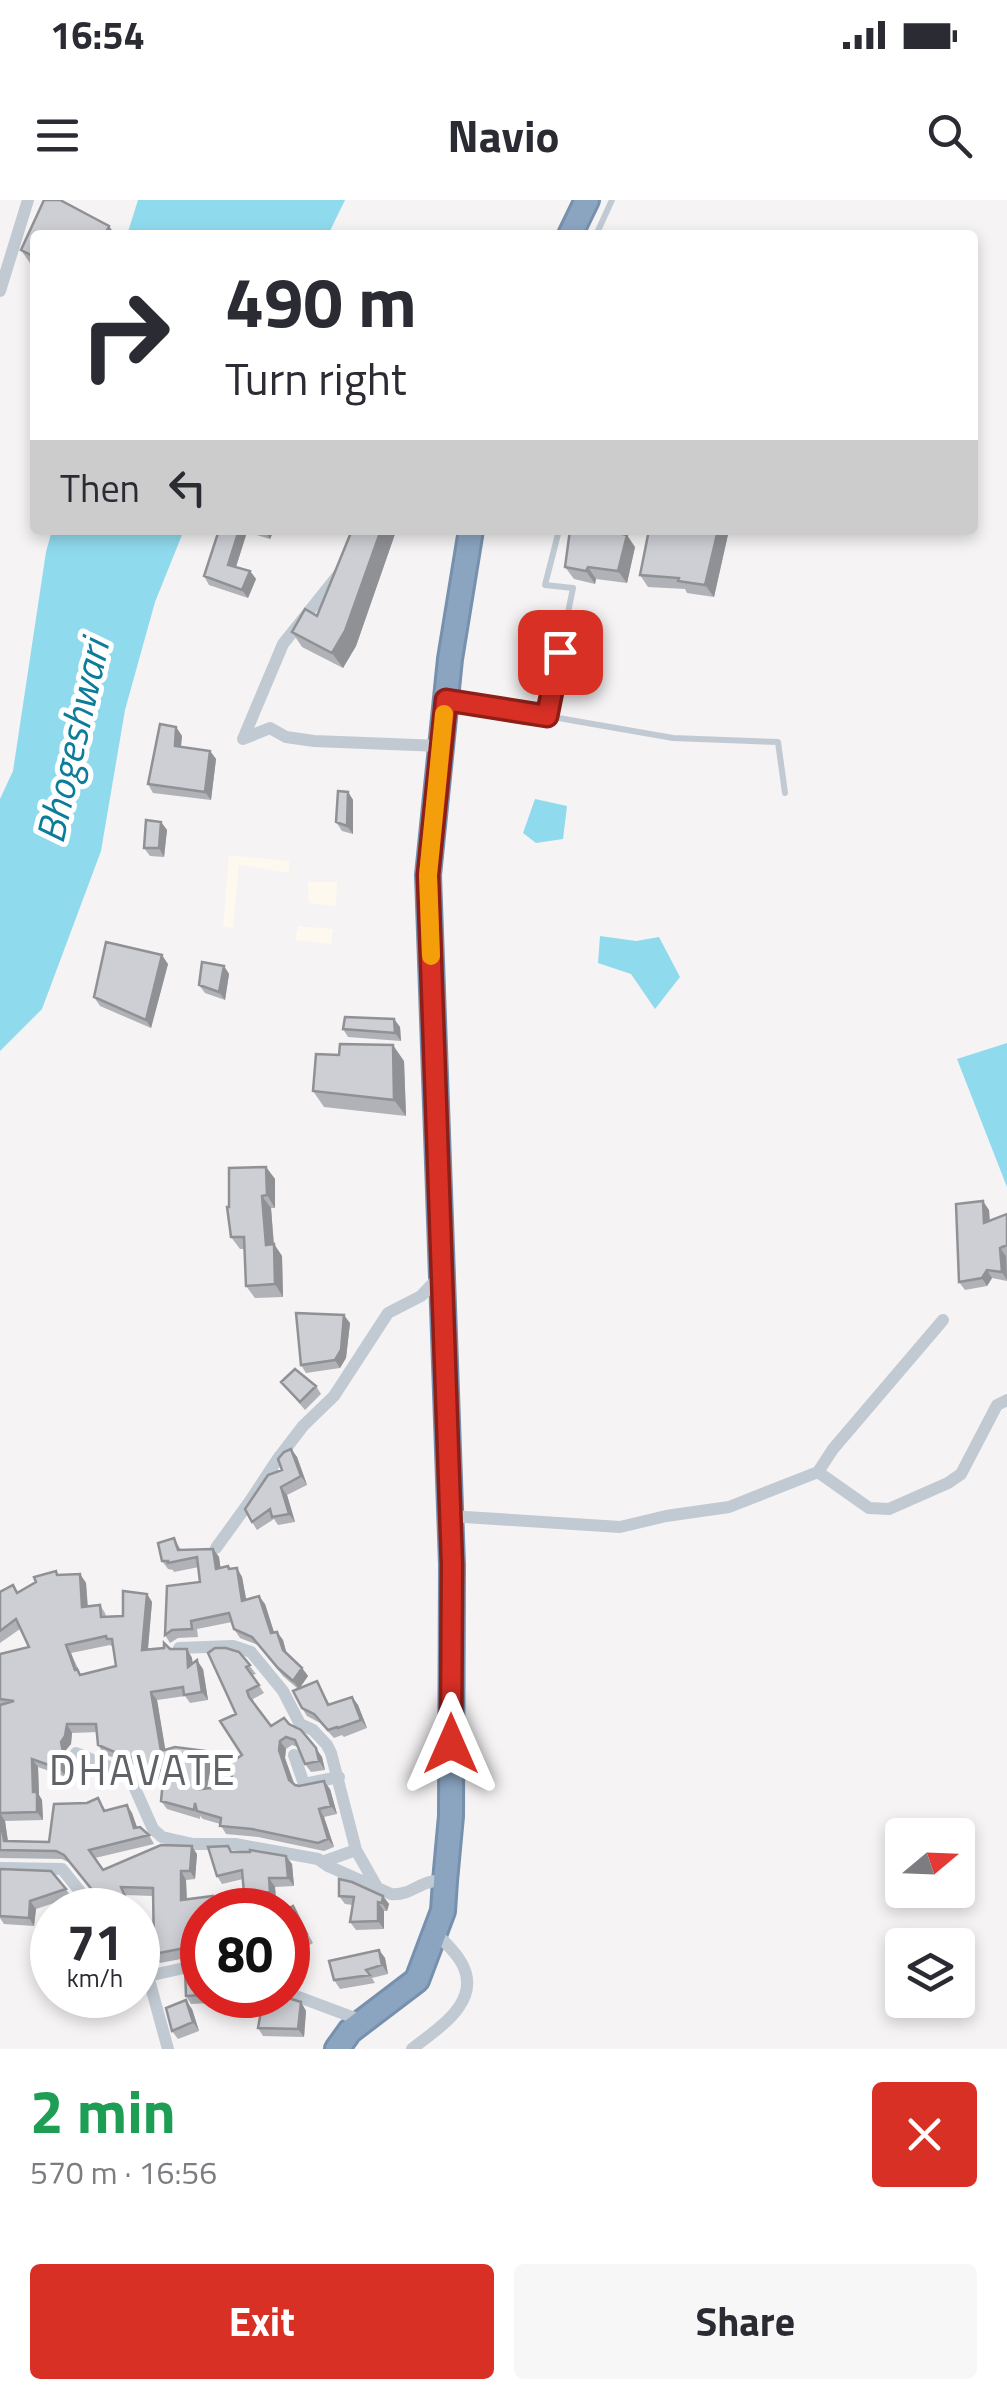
<!DOCTYPE html>
<html lang="en">
<head>
<meta charset="utf-8">
<style>
	:root { --surface:#fff; --page:#f7f7f7; --text:#2b2b33; --muted:#7c7c81; --accent:#d93025 }
	body { margin:0; font-family:"Titillium Web",sans-serif; background:var(--page); color:var(--text); height:100vh; display:flex; flex-direction:column; font-size:38px; white-space:nowrap }
	* { box-sizing:border-box; margin:0 }
	p { font-size:32px; color:var(--muted) }
	.icon { flex:none; width:55px; height:55px; fill:none; stroke:currentColor; stroke-width:2; stroke-linecap:round; stroke-linejoin:round }
	.map { position:relative; height:1849px; overflow:hidden }
	.drawer { display:flex; flex-direction:column; background:var(--surface); flex:1 }
	.drawer>* { flex:none }
	.top-card { position:absolute; left:30px; top:30px; width:948px; height:305px; border-radius:10px; box-shadow:0 5px 15px #0003; background:#fff; color:var(--text); overflow:hidden }
	.needle { width:65px; rotate:71deg }
	.controls { position:absolute; left:885px; top:1618px; display:grid; gap:20px }
	.controls a { display:grid; place-items:center; width:90px; height:90px; border-radius:10px; background:var(--surface); box-shadow:0 5px 15px #0003; font-size:50px }
	.speed { position:absolute; left:30px; top:1688px; display:flex; gap:20px; font-size:50px; font-weight:700; text-align:center }
	.speed>* { display:grid; place-content:center; width:130px; height:130px; border-radius:50%; background:var(--surface); box-shadow:0 5px 15px #0003; line-height:1 }
	.speed small { font-size:25px; font-weight:400 }
	.speed .limit { border:15px solid #d22; background:#fff; color:#111 }
	.pin { position:absolute; display:grid; place-items:center; width:85px; height:85px; color:#fff; margin:-42px; border-radius:20px; box-shadow:0 5px 15px #0006 }
	.me { position:absolute; width:110px; margin:-55px; rotate:0deg; stroke-linejoin:round; filter:drop-shadow(0 0 8px #0008) }
	.turn { display:flex; align-items:center; gap:35px; height:210px; padding:0 30px; font-size:45px }
	.turn .icon { width:130px; height:130px; stroke-width:2.5 }
	.turn b { display:block; font-size:70px; line-height:85px }
	.then { display:flex; align-items:center; height:95px; padding:0 30px; background:#0003; gap:20px; font-size:38px }
	.round { display:grid; place-items:center; flex:none; width:105px; height:105px; border-radius:10px; background:var(--page) }
	.overview { display:flex; align-items:center; justify-content:space-between; height:170px; padding:0 30px }
	h1 { font-size:60px; font-weight:700; line-height:75px; color:#1e9e55 }
	.cta { display:flex; gap:20px; margin-top:auto; padding:20px 30px }
	.cta a { flex:1; height:115px; border-radius:10px; background:var(--accent); color:#fff; font-size:40px; font-weight:700; line-height:115px; text-align:center }
	.cta a+a { background:var(--page); color:var(--text) }
	.status { display:flex; justify-content:space-between; align-items:center; height:70px; padding:0 50px; background:var(--surface); direction:ltr }
	.status svg { height:28px; fill:currentColor }
	header { display:flex; justify-content:space-between; align-items:center; height:130px; padding:0 30px; background:var(--surface); font-size:45px; font-weight:700 }
	.map>svg:first-child { display:block }
	.commercial { fill:#fdf9ef }
	.water { fill:#90daee }
	.lines { fill:none; stroke-linecap:round; stroke-linejoin:round }
	.highway-casing { stroke:#7690ad; stroke-width:28 }
	.lane { stroke:#c1cad2; stroke-width:6 }
	.street { stroke:#c1cad2; stroke-width:12 }
	.highway { stroke:#8ba5c1; stroke-width:22 }
	.wall { fill:#b0b2b7; fill-rule:evenodd }
	.shaded-wall { fill:#909195 }
	.building { fill:#cdcfd5; stroke:#909195; stroke-width:2.5; fill-rule:evenodd }
	.route-casing { stroke:#8d1f18; stroke-width:25 }
	.route { stroke:#d93025; stroke-width:18 }
	.slow { stroke:#f59e0b; stroke-width:18 }
	.labels { text-anchor:middle; dominant-baseline:central; stroke-width:10; stroke-linejoin:round; paint-order:stroke }
	.water-label { font-size:40px; font-style:italic; fill:#0c7c9b; stroke:#fff }
	.quarter-label { font-size:42px; letter-spacing:2.5px; fill:#5f6368; stroke:#fff }
</style>
</head>
<body>
<div class="status"><b>16:54</b><svg viewBox="0 0 49 12"><path d="M0 12V9h3v3zM5 12V6h3v6zM10 12V3h3v9zM15 12V0h3v12zM26 1h20v11H26zM47 4h2v5h-2z"/></svg></div>
<header><svg class="icon" aria-label="menu" viewBox="0 0 24 24"><path d="M4 6h16M4 12h16M4 18h16"/></svg>Navio<svg class="icon" aria-label="search" viewBox="0 0 24 24"><circle cx="10" cy="10" r="6"/><path d="M15 15l6 6"/></svg></header>
<div class="map">
<svg width="1007" height="1849" viewBox="0 0 1007 1849">
	<rect width="100%" height="100%" fill="#f5f3f3"/>
	<path class="commercial" d="M229,655L289,661V673L239,665L233,728L223,726Z
		M308,682H337L336,706L309,703Z
		M298,726L333,729L331,744L295,740Z"/>
	<path class="water" d="M138,0H345L328,35H127Z
		M52,330H184L155,402L125,510L101,651L42,809L0,851V599L13,571L46,352Z
		M535,599L567,606L563,639L536,643L523,633Z
		M600,736L636,741L659,737L680,777L655,809L631,774L598,763Z
		M1007,843V987L957,859Z"/>
	<g class="lines">
		<defs>
			<path id="highway" d="M570,35L587,0
				M337,1849L350,1831L417,1780L443,1711L445,1681L451,1616L452,1365L428,675L450,459L471,330"/>
		</defs>
		<use href="#highway" class="highway-casing"/>
		<path class="lane" d="M596,35L612,0
			M559,330L545,385L573,388L547,516L673,538L778,542L785,593
			M450,501L547,516"/>
		<path class="street" d="M0,91L28,0
			M243,539L283,444L339,374
			M243,539L270,528L286,537L314,541L441,546
			M943,1120L833,1249L818,1272L869,1308L889,1309L948,1283L961,1274L997,1205L1007,1200
			M450,1316L620,1327L666,1316L729,1307L818,1272
			M216,1348L250,1301L277,1260L303,1226L334,1196L388,1113L421,1096L440,1076
			M179,1448L233,1446L251,1452L283,1491L300,1524L313,1530L327,1545L331,1553L356,1650L378,1689
			M76,1553L129,1575L153,1629L162,1637L193,1644H235L318,1659L328,1666L391,1694C414,1696 420,1678 445,1681
			M294,1555L304,1584L339,1577
			M322,1662L356,1650
			M0,1668L62,1669L95,1710
			M138,1763L148,1776L168,1849
			M148,1776L202,1764
			M288,1793L363,1821
			M412,1849C438,1828 484,1801 461,1762C455,1751 444,1742 435,1732"/>
		<use href="#highway" class="highway"/>
	</g>
	<path class="wall" d="M44,0H60L109,26L115,35H35V67L32,66L21,50Z
		M219,330H274L270,339L247,332L236,367L250,371L256,379L248,398L209,385L204,376Z
		M352,330H392L395,334L356,446L343,468L302,447L292,432L317,416Z
		M649,330H729L714,397L687,393L685,389L648,387L640,375Z
		M635,347L627,383L596,379L595,384L574,379L565,367Z
		M176,527L182,536L181,547L210,551L216,559L211,600L153,593L148,584Z
		M348,592L353,600V634L342,631L336,622Z
		M161,622L167,630L164,657L150,656L144,648Z
		M168,764L151,828L100,806L94,797Z
		M224,766L229,774L225,800L205,793L199,785Z
		M394,819L400,827L401,841L348,837L343,829Z
		M404,861L406,916L324,907L313,891Z
		M266,967L275,979V1008H271L274,1044L282,1056L283,1097L255,1098L246,1086L245,1049H240L231,1037Z
		M989,1010L990,1021L1007,1014V1081L992,1078L987,1086L965,1090L959,1082Z
		M350,1123L346,1158L340,1168L306,1173L301,1165Z
		M281,1182L316,1186L321,1194L305,1210Z
		M291,1249L297,1257L307,1285L287,1295L295,1322L278,1325L274,1319L257,1330L252,1322L282,1270Z
		M174,1338L181,1350L213,1349L219,1357L220,1368L228,1366L230,1369L237,1368L242,1377L246,1400L265,1404L274,1432H277L283,1440L287,1455L302,1468L308,1476L299,1489L322,1490L330,1505L352,1497L358,1505L367,1528L344,1537L342,1535L334,1538L320,1523L307,1516L302,1508L298,1489L283,1476L258,1445L240,1438L234,1429L232,1422L197,1429L198,1437L178,1438L170,1443L165,1435L200,1382L199,1367L174,1372L173,1370L168,1369L162,1361Z
		M80,1374L86,1383L88,1406L100,1405L105,1413L106,1416H123L147,1394L152,1402L148,1450L187,1449L192,1458L193,1464L203,1469L208,1500L190,1503L185,1496L157,1500L165,1550L206,1551L212,1560L207,1589L235,1586L242,1555L236,1514L239,1452L256,1474L252,1475L264,1493L253,1499L254,1504L271,1526L284,1518L322,1557L325,1570L311,1572L305,1564L298,1547L292,1545L286,1549L285,1558L295,1585L330,1589L337,1614L324,1617L334,1647L324,1651L258,1637L226,1634L220,1624L203,1619L200,1616V1619L167,1609L161,1601L163,1579H143L137,1571V1565L130,1564L104,1554L98,1545L97,1532L72,1533L71,1544L66,1550L69,1560L66,1577L38,1567L39,1595L42,1600L43,1620L5,1621L8,1641L49,1642L87,1603L98,1598L106,1611L127,1605L132,1613L137,1627L149,1635L154,1644L95,1658L103,1670L197,1654L195,1679L186,1680L187,1699L213,1696L219,1705L202,1710V1755L160,1763L154,1754L153,1696L126,1695L133,1710H98V1698L70,1663L62,1659L0,1658V1454L29,1447L20,1429L0,1443V1392L18,1393L58,1375ZM110,1445L113,1447L116,1466L81,1475L71,1453Z
		M233,1652L292,1664L294,1686L275,1687L276,1700L250,1701L244,1693L243,1679L222,1684L217,1676Z
		M0,1669L51,1671L72,1697L36,1709L34,1726L4,1724L0,1718Z
		M339,1696H383L389,1704L387,1711H384V1729L356,1730L350,1722L353,1705L345,1704Z
		M293,1706L313,1743L288,1757V1710Z
		M379,1750L385,1758L388,1774L372,1778L375,1783L340,1789L334,1780Z
		M233,1795L234,1802L191,1804L186,1796Z
		M301,1802L306,1811L304,1837L263,1836L258,1828Z
		M192,1809L199,1831L178,1839L172,1831Z"/>
	<path class="shaded-wall" d="M109,26L115,35H105Z
		M239,330H245L247,332L234,373L228,365Z
		M265,330H274L270,339L265,331Z
		M381,330H392L395,334L356,446L343,468L332,453Z
		M718,330H729L714,397L705,385Z
		M627,335L635,347L627,383L618,371Z
		M588,367L596,379L595,384L586,371Z
		M250,371L256,379L248,398L242,390Z
		M176,527L182,536L180,554L175,546Z
		M210,551L216,559L211,600L205,592Z
		M348,592L353,600V634L347,626Z
		M161,622L167,630L164,657L159,648Z
		M162,755L168,764L151,828L146,820Z
		M224,766L229,774L225,800L219,792Z
		M394,819L400,827L401,841L395,833Z
		M393,845L404,861L406,916L394,900Z
		M266,967L275,979V1008L267,995Z
		M262,996L271,1008L274,1049V1044L282,1056L283,1097L275,1084L266,1045Z
		M983,1001L989,1010L990,1031L984,1023Z
		M1000,1048L1006,1056L1007,1080L1002,1072Z
		M987,1070L992,1078L987,1086L982,1078Z
		M344,1115L350,1123L346,1158L340,1168L335,1160Z
		M291,1249L297,1257L307,1285L301,1276Z
		M281,1287L287,1295L295,1322L289,1314Z
		M213,1349L219,1357L222,1377L216,1369Z
		M237,1368L242,1377L248,1409L242,1401Z
		M80,1374L86,1383L88,1415L82,1407Z
		M147,1394L152,1402L147,1458L142,1450Z
		M259,1396L265,1404L277,1442L271,1433Z
		M277,1432L283,1440L288,1459L283,1450Z
		M66,1445L71,1453L77,1470H75Z
		M187,1449L192,1458L193,1475L188,1467Z
		M197,1460L203,1469L208,1500L202,1492Z
		M302,1468L308,1476L299,1489L293,1481Z
		M151,1492L157,1500L167,1559L161,1551Z
		M352,1497L358,1505L367,1528L361,1520Z
		M67,1524L72,1533L71,1544L66,1550L69,1560L66,1577L60,1569L61,1542Z
		M280,1541L286,1549L285,1558L295,1588L289,1580L279,1550Z
		M316,1548L322,1557L325,1570L319,1561Z
		M206,1551L212,1560L205,1598L200,1589Z
		M32,1559L38,1567L39,1595L42,1600L43,1620L37,1612L33,1592Z
		M324,1581L330,1589L337,1614L331,1606Z
		M127,1605L132,1613L140,1636L134,1628Z
		M319,1609L324,1617L334,1647L328,1639Z
		M0,1613L5,1621L9,1649L4,1641Z
		M192,1646L197,1654L195,1679L190,1671Z
		M286,1656L292,1664L294,1686L288,1678Z
		M181,1671L186,1680L187,1708L181,1700Z
		M269,1678L275,1687L276,1700L270,1692Z
		M213,1696L219,1705V1710H213Z
		M383,1696L389,1704L387,1711L382,1703Z
		M30,1701L36,1709L34,1726L29,1718Z
		M378,1702L384,1711V1729L378,1721Z
		M379,1750L385,1758L388,1774L382,1765Z
		M186,1800L192,1809L199,1831L193,1822Z
		M301,1802L306,1811L304,1837L298,1829Z"/>
	<path class="building" d="M44,0H60L109,26L105,35H35V57L21,50Z
		M219,330H239L228,365L250,371L242,390L204,376Z
		M352,330H381L345,431L332,453L292,432L305,409L317,416Z
		M570,330H604L627,335L618,371L588,367L586,371L565,367Z
		M649,330H718L705,385L678,381L679,378L640,375Z
		M160,524L176,527L175,546L210,551L205,592L148,584Z
		M338,591L348,592L347,626L336,622Z
		M146,620L161,622L159,648H144Z
		M106,742L162,755L146,820L94,797Z
		M202,762L224,766L219,792L199,785Z
		M345,817L394,819L395,833L343,829Z
		M340,844L393,845L394,900L313,891L316,854L339,855Z
		M266,967L267,995L262,996L266,1045L274,1044L275,1084L246,1086L244,1037H231L227,1007H229V968Z
		M983,1001L984,1023L1007,1014V1045L1000,1048L1002,1072L987,1070L982,1078L959,1082L956,1004Z
		M296,1113L344,1115L341,1150L335,1160L301,1165Z
		M295,1169L316,1186L300,1202L281,1182Z
		M291,1249L301,1276L281,1287L289,1314L272,1317L270,1309L252,1322L245,1309L268,1275L282,1270L278,1259L284,1252Z
		M174,1338L178,1350L213,1349L216,1369L228,1366L229,1369L237,1368L242,1401L259,1396L271,1433L277,1432L283,1450L302,1468L293,1481L278,1468L252,1437L234,1429L229,1413L191,1421L192,1429L172,1430L165,1435L167,1386L200,1382L197,1357L168,1363V1361H162L158,1343Z
		M56,1371L57,1375L80,1374L82,1407L100,1405L101,1417L123,1416V1391L147,1394L142,1450L164,1448V1443L170,1449H187L188,1467L197,1460L202,1492L184,1495L183,1487L151,1492L161,1551L175,1547L206,1551L200,1589L235,1586L228,1565L242,1555L220,1521L236,1514L208,1453L215,1448H226L239,1452L250,1465L246,1467L259,1485L247,1491L249,1497L271,1526L284,1518L289,1524L301,1530L316,1548L319,1561L305,1564L295,1540L286,1537L280,1541L279,1550L289,1580L295,1585L299,1586L324,1581L331,1606L319,1609L328,1639L318,1643L252,1629L220,1626L221,1618L197,1611L195,1603L194,1610L161,1601L164,1570L137,1571V1557L124,1556L98,1545L96,1524H67L65,1536L61,1542L63,1552L60,1569L32,1559L33,1592H37V1612L0,1613V1505L14,1501L0,1499V1454L29,1447L16,1419L0,1431V1392L13,1385L17,1393L36,1382L34,1377ZM106,1436L107,1439H112L116,1466L80,1475L77,1469L75,1470L66,1445Z
		M317,1481L328,1505L352,1497L361,1520L338,1528L337,1527L328,1530L314,1514L302,1508L293,1491Z
		M98,1598L104,1611L127,1605L134,1628L140,1627L149,1635L89,1650L103,1670L161,1645L192,1646L190,1671H181V1700L213,1696V1710H202V1748L195,1746L154,1754L153,1688L121,1687L131,1710H98L97,1708L99,1701L97,1696L64,1655L56,1651L0,1650V1615L4,1641L49,1642L54,1604L87,1603Z
		M228,1646L231,1652H250V1650L286,1656L288,1678H269L270,1692L244,1693L242,1670L217,1676L208,1647Z
		M0,1669L51,1671L66,1689L30,1701L29,1718L0,1716Z
		M339,1679L352,1682L383,1696L382,1703L378,1702V1721L350,1722L354,1697L339,1696Z
		M293,1706L307,1734L288,1746V1710H286Z
		M379,1750L382,1765L366,1770L370,1775L334,1780L329,1761Z
		M202,1764V1795L186,1796L185,1768Z
		M264,1795L288,1798L301,1802L298,1829L258,1828Z
		M186,1800L193,1822L172,1831L166,1808Z"/>
	<g class="lines">
		<defs>
			<path id="route" d="M451,1544L452,1365L428,675L446,500L547,516L560,452"/>
		</defs>
		<use href="#route" class="route-casing"/>
		<use href="#route" class="route"/>
		<path class="slow" d="M431,756L428,675L444,514"/>
	</g>
	<g class="labels">
		<g class="water-label">
			<text transform="translate(72 541) rotate(-77)">Bhogeshwari</text>
		</g>
		<g class="quarter-label">
			<text x="143" y="1569">DHAVATE</text>
		</g>
	</g>
</svg>
<div class="controls">
<a><svg class="needle" viewBox="-14 -14 28 28"><path d="M0-13l5 13h-10z" fill="#e53935"/><path d="M0 13l5-13h-10z" fill="#7c7c81"/></svg></a>
<a><svg class="icon" aria-label="layers" viewBox="0 0 24 24"><path d="M12 4l9 5-9 5-9-5zM3 14l9 5 9-5"/></svg></a>
</div>
<div class="speed"><div>71<small>km/h</small></div><div class="limit">80</div></div>
<div class="pin" style="left:560px;top:452px;background:#d93025"><svg class="icon" aria-label="arrive" viewBox="0 0 24 24"><path d="M6 21V4h12l-3 4 3 4H6"/></svg></div>
<svg class="me" style="left:451px;top:1544px" viewBox="-20 -20 40 40"><path d="M0-17L14 15 0 8-14 15z" fill="#d93025" stroke="#fff" stroke-width="4"/></svg>
<div class="top-card">
<div class="turn"><svg class="icon" aria-label="right" viewBox="0 0 24 24"><path d="M7 20v-9h11M14 6l5 5-5 5"/></svg><div><b>490 m</b>Turn right</div></div>
<div class="then">Then<svg class="icon" aria-label="left" viewBox="0 0 24 24"><path d="M17 20v-9H6M10 6l-5 5 5 5"/></svg></div>
</div>
</div>
<section class="drawer">
<div class="overview"><div><h1>2 min</h1><p>570 m · 16:56</p></div><a class="round" style="background:#d93025;color:#fff"><svg class="icon" aria-label="close" viewBox="0 0 24 24"><path d="M6 6l12 12M18 6L6 18"/></svg></a></div>
<div class="cta"><a>Exit</a><a>Share</a></div>
</section>
</body>
</html>
